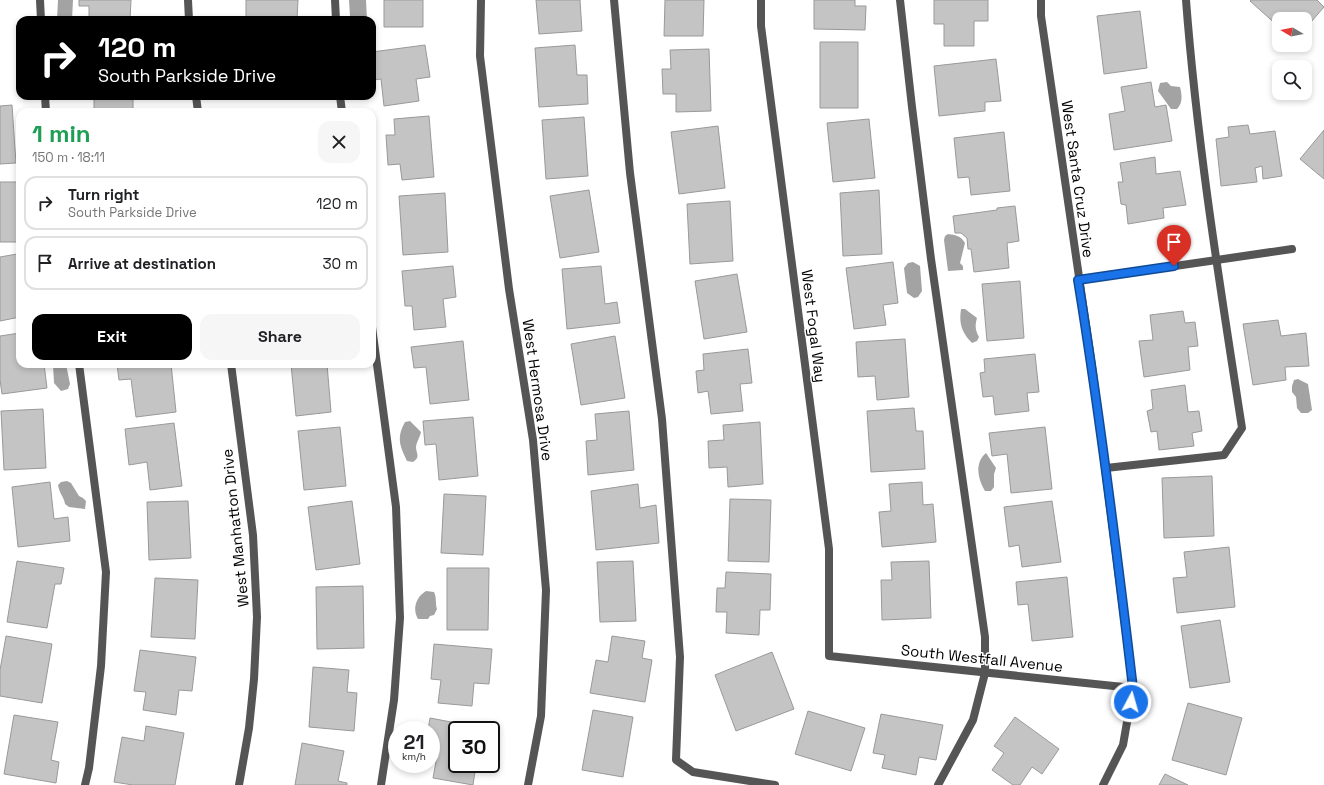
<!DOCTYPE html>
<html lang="en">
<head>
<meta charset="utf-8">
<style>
	:root { --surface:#fff; --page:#f6f6f6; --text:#202124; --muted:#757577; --line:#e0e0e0; --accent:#000 }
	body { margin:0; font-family:"Space Grotesk",sans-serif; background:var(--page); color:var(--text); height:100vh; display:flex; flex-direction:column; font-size:15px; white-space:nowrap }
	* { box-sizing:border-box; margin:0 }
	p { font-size:13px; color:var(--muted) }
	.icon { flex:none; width:22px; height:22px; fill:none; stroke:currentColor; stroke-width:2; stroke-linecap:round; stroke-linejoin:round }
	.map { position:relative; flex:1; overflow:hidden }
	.sheet { position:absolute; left:16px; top:108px; width:360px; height:260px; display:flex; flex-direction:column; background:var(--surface); border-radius:12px; box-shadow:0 2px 6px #0003 }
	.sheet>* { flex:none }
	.guide { position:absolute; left:16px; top:16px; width:360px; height:84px; border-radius:12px; box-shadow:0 2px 6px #0003; background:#000; color:#fff; overflow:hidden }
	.needle { width:26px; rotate:280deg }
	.controls { position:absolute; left:1272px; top:12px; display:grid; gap:8px }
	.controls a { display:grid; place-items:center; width:40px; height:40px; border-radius:8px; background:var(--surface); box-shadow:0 2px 6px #0003; font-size:20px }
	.speed { position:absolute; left:388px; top:721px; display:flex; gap:8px; font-size:20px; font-weight:700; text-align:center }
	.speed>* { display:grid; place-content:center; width:52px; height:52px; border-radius:50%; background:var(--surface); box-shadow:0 2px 6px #0003; line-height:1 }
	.speed small { font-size:10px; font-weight:400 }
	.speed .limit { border:2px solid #111; border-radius:6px; background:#fff; color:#111 }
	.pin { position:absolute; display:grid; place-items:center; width:34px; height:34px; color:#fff; margin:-41px -17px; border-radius:50% 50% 50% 0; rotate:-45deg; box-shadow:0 0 4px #0007 }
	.pin .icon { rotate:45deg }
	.me { position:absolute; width:44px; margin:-22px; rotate:6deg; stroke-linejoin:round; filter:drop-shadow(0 0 3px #0008) }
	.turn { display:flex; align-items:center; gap:14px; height:84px; padding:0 16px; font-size:18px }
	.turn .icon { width:52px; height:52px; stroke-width:2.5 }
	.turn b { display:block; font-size:28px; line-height:34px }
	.round { display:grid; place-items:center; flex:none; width:42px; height:42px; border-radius:12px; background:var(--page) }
	.head { display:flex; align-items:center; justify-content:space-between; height:68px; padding:0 16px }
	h1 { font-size:24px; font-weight:700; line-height:30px; color:#1e9e55 }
	.primary-button { display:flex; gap:8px; margin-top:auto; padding:8px 16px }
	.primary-button a { flex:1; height:46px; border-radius:12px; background:var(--accent); color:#fff; font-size:16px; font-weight:700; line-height:46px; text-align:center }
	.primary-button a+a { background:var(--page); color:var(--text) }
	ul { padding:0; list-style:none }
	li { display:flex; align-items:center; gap:12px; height:54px; margin:0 8px 6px; padding:0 8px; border:2px solid var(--line); border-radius:12px }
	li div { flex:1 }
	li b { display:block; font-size:15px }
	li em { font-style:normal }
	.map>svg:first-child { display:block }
	.water { fill:#a3a3a3 }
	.building { fill:#c4c4c4; stroke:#999 }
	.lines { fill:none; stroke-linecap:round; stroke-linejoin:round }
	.service { stroke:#555; stroke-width:8 }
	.minor { stroke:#555; stroke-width:8 }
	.route-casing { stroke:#114b97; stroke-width:10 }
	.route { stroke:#1a73e8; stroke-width:7 }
	.labels { text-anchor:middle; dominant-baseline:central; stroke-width:3; stroke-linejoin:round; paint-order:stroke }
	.street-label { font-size:15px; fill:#000; stroke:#fff }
</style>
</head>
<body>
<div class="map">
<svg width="1324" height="785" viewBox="0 0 1324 785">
	<rect width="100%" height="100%" fill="#fff"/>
	<path class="water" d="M58,0H73L72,20H57Z
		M349,0H366L367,20L353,19L350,16Z
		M1167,82L1171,86L1180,87C1182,95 1183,103 1177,109H1171L1158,91L1160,83Z
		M948,234C956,235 961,236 965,243L960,263L963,266V270L948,271L944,240L945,236Z
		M913,262L920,266L922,291L918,297L914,298L907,293L904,268L908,263Z
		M961,309H965L977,318C975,325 975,330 979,337L977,341L972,343C961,332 959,323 961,309Z
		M53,364H66L70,384L68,389L61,391L54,383Z
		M1298,379L1308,384L1312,410L1308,413H1301L1297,408L1296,397L1292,392V386L1294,380Z
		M410,421L421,432C420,437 416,443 416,448C417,455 420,457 413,462L407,461C400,446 396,438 405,422Z
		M986,453L996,468L994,474V487L991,491H985C978,479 974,463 986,453Z
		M67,481L71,483L79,496L83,498L86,501L85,509L69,507L65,504C64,497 59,493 58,485L61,482Z
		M426,591L434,592C437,598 435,603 437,609L434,615L430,616L428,619H418C412,609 416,597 426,591Z"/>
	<path class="building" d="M79,0H131L130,20H89V6H79Z
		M246,0H298L297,20H246Z
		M384,0H423V27H384Z
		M536,0H580L582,31L539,34Z
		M665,0H704L703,36H664Z
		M814,0H855V6H866L865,30L814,29Z
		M934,0H988V21H974V46H944V24H934Z
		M1251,0H1317L1324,7L1305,29V19H1279V27L1250,1Z
		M1140,11L1147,68L1104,74L1097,16Z
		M820,42H858V108H820Z
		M425,45L430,77L416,79L419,101L384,106L381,79L373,80L372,52Z
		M575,45L577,75H587L588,104L539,107L535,48Z
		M709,49L711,111L676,112V94H663L662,69H671L670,50Z
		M996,59L1001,101L985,102V111L939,116L934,66Z
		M1151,82L1155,107L1166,105L1172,141L1114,150L1109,114L1125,111L1121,87Z
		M94,96H133V112H94Z
		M253,96H305V98L253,99Z
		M12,105L16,163L0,164V106Z
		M429,116L434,177L402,180L400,164L388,165L386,135H395L394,119Z
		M584,117L588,176L546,179L542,120Z
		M869,119L875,178L833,182L827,123Z
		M1248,125L1250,134L1275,131L1282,176L1263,179L1262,166L1255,168L1257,182L1221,186L1216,139L1229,137L1228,127Z
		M718,126L725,188L679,194L671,132Z
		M1324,130V179L1300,159Z
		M1004,132L1010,191L971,195L969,177L958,178L954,138Z
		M1155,157L1156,174L1180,171L1186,205L1163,208L1164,218L1128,224L1126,205L1121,204L1118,182H1123L1120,163Z
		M0,182H17V242H0Z
		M589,190L599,252L560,258L550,196Z
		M879,190L882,254L843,256L840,193Z
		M445,193L448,252L403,255L399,196Z
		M730,201L733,261L690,264L687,204Z
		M1015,206L1019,241L1007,243L1009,268L974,272L971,249H968L967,238L961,233H955L953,216L997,210V208Z
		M17,254L20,271V317L0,321V257Z
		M893,262L898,303L883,305L886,325L854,329L846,268Z
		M453,266L456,297L443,299L446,327L414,330L412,306H405L402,271Z
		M601,266L605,304L617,302L620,323L567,329L562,269Z
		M737,274L747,332L704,339L695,281Z
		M1020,281L1024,338L987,341L982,284Z
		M1183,311L1185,323L1195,322L1198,346L1188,347L1190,370L1144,377L1139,341L1153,340L1150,315Z
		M1278,320L1281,336L1306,333L1309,366L1285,367L1286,380L1253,385L1243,324Z
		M20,333V364H44L47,388L2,394L0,380V336Z
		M615,336L625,398L581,405L571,344Z
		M905,339L909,397L877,400L875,376L858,377L856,342Z
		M463,341L469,400L430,404L426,367L414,368L411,347Z
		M748,349L752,383L740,384L743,411L711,414L708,391L698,393L696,371L704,370L703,354Z
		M1035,354L1039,392L1027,393L1029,411L995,415L993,396L983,397L980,373L985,372L984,359Z
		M117,364H171L176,412L136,417L131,379L119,380Z
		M291,364H327L331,412L296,416Z
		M1185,385L1188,412L1199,411L1202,431L1192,433L1194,446L1159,450L1157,431L1151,432L1147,411L1153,409L1151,390Z
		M914,408L916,431H923L925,469L871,472L867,411Z
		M43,409L46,468L4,470L1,411Z
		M629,411L634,470L588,475L586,441L597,440L595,414Z
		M473,417L478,476L439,480L436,444L425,445L423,421Z
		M760,422L763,484L728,487L727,467L709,468L708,441L724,440L723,425Z
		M174,423L182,486L150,490L147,462L129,465L125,429Z
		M340,427L346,486L304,490L298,431Z
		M1045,427L1052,489L1011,493L1007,454L992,456L989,433Z
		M1212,476L1214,536L1164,538L1162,478Z
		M50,482L54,519L68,517L70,541L18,547L12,487Z
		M922,482L923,505L933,504L936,542L882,547L879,512L891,511L889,484Z
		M638,484L640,508L656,505L659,543L596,550L591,491Z
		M444,494L486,496L483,555L441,553Z
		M730,499L771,500L769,562L728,561Z
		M188,501L191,558L149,560L147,502Z
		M352,501L360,564L316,570L308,507Z
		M1052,501L1061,562L1022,567L1019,545L1009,547L1004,507Z
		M1229,547L1235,607L1177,613L1173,578L1187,577L1184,552Z
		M17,561L64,568L61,584H55L47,628L7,622Z
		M633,561L636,621L600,622L597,562Z
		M929,561L931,618L882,620L881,580H892L891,562Z
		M447,568H489L488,630H447Z
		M726,572L771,574L770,610H760L759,635L726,633L727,612H716L717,588H725Z
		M1067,577L1073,637L1032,641L1028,604L1018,605L1016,582Z
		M155,578L198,580L195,639L151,637Z
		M363,586L364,648L317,649L316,587Z
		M1220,620L1230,682L1190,688L1181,626Z
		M6,636L52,644L42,703L0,696V670Z
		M612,636L645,641L642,658L652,660L645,702L590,693L596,660L608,662Z
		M434,644L492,649L489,684L474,683L472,706L438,703L441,680L431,679Z
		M140,650L196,657L192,691L179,690L176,715L143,710L146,692L134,691Z
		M772,652L794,709L736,731L715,675Z
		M313,667L349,670L347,692L357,693L354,731L309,727Z
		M1188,703L1242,718L1226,775L1172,760Z
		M593,710L633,717L623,777L582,770Z
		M808,711L865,728L851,771L795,754Z
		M881,714L943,725L936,760L919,757L916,775L882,768L885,755L873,753Z
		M14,715L58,722L51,760L59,762L56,783L4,774Z
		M1015,717L1059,749L1042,774L1032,767L1020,785H1013L992,770L1004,753L994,746Z
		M430,718L483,728L482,730H457V764H476L473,785L433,778L439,745L431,743V730H428Z
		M146,726L184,733L175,785H133L114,782L122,737L144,741Z
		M302,743L344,751L338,781L347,783V785H295Z
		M1165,774L1188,785H1159Z"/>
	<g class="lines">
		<path class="service" d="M40,0L41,20
			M335,0L336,20
			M614,0L630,173L662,419L680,657L676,760L693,772L775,785
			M900,0L912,107L931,259L985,637V673L973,720L938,785
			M45,96L46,112
			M340,96L342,112
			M372,327L396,507L400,618L394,700L381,785
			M79,364L106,572L101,666L89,768L85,785
			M1106,468L1224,455L1242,428C1220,286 1197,144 1186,0"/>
		<path class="minor" d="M188,0L189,20
			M481,0L480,56L509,289L533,440L546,590L541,716L528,785
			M761,0V26L829,549V656L1133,688
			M1041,0V16L1093,373L1133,688L1123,745L1103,785
			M196,96L198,112
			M1079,280L1292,249
			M231,364L253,535L257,617L254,679L249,728L239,785"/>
	</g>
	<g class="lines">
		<defs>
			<path id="route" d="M1131,702L1133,688C1117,552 1100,415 1078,280L1174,266"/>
		</defs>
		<use href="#route" class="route-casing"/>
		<use href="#route" class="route"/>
	</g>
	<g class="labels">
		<g class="street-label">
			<text transform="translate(1078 179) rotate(82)">West Santa Cruz Drive</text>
			<text transform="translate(814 326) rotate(83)">West Fogal Way</text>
			<text transform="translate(538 390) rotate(82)">West Hermosa Drive</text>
			<text transform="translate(235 528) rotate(-96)">West Manhatton Drive</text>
			<text transform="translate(982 658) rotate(6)">South Westfall Avenue</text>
		</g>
	</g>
</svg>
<div class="controls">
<a><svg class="needle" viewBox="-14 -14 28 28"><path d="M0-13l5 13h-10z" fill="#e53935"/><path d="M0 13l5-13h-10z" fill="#757577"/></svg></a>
<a><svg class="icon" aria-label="search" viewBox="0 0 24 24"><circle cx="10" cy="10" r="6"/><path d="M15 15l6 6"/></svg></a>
</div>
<div class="speed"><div>21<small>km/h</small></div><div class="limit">30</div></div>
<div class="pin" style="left:1174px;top:266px;background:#d93025"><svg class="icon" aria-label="arrive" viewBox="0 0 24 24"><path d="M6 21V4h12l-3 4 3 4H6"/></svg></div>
<svg class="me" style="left:1131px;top:702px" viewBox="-20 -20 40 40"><circle r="17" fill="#1a73e8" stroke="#fff" stroke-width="3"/><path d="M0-11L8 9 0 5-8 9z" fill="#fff"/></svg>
<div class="guide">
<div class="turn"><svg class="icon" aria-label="right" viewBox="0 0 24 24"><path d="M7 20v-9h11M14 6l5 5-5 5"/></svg><div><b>120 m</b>South Parkside Drive</div></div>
</div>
<section class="sheet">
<div class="head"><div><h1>1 min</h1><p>150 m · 18:11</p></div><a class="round"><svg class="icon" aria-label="close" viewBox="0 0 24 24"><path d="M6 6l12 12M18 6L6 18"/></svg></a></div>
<ul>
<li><svg class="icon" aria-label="right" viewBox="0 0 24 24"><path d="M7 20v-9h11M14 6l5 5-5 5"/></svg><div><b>Turn right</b><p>South Parkside Drive</p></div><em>120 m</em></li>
<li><svg class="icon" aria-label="arrive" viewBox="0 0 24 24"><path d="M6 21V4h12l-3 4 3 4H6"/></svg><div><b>Arrive at destination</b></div><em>30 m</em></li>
</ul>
<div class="primary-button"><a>Exit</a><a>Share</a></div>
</section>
</div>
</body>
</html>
